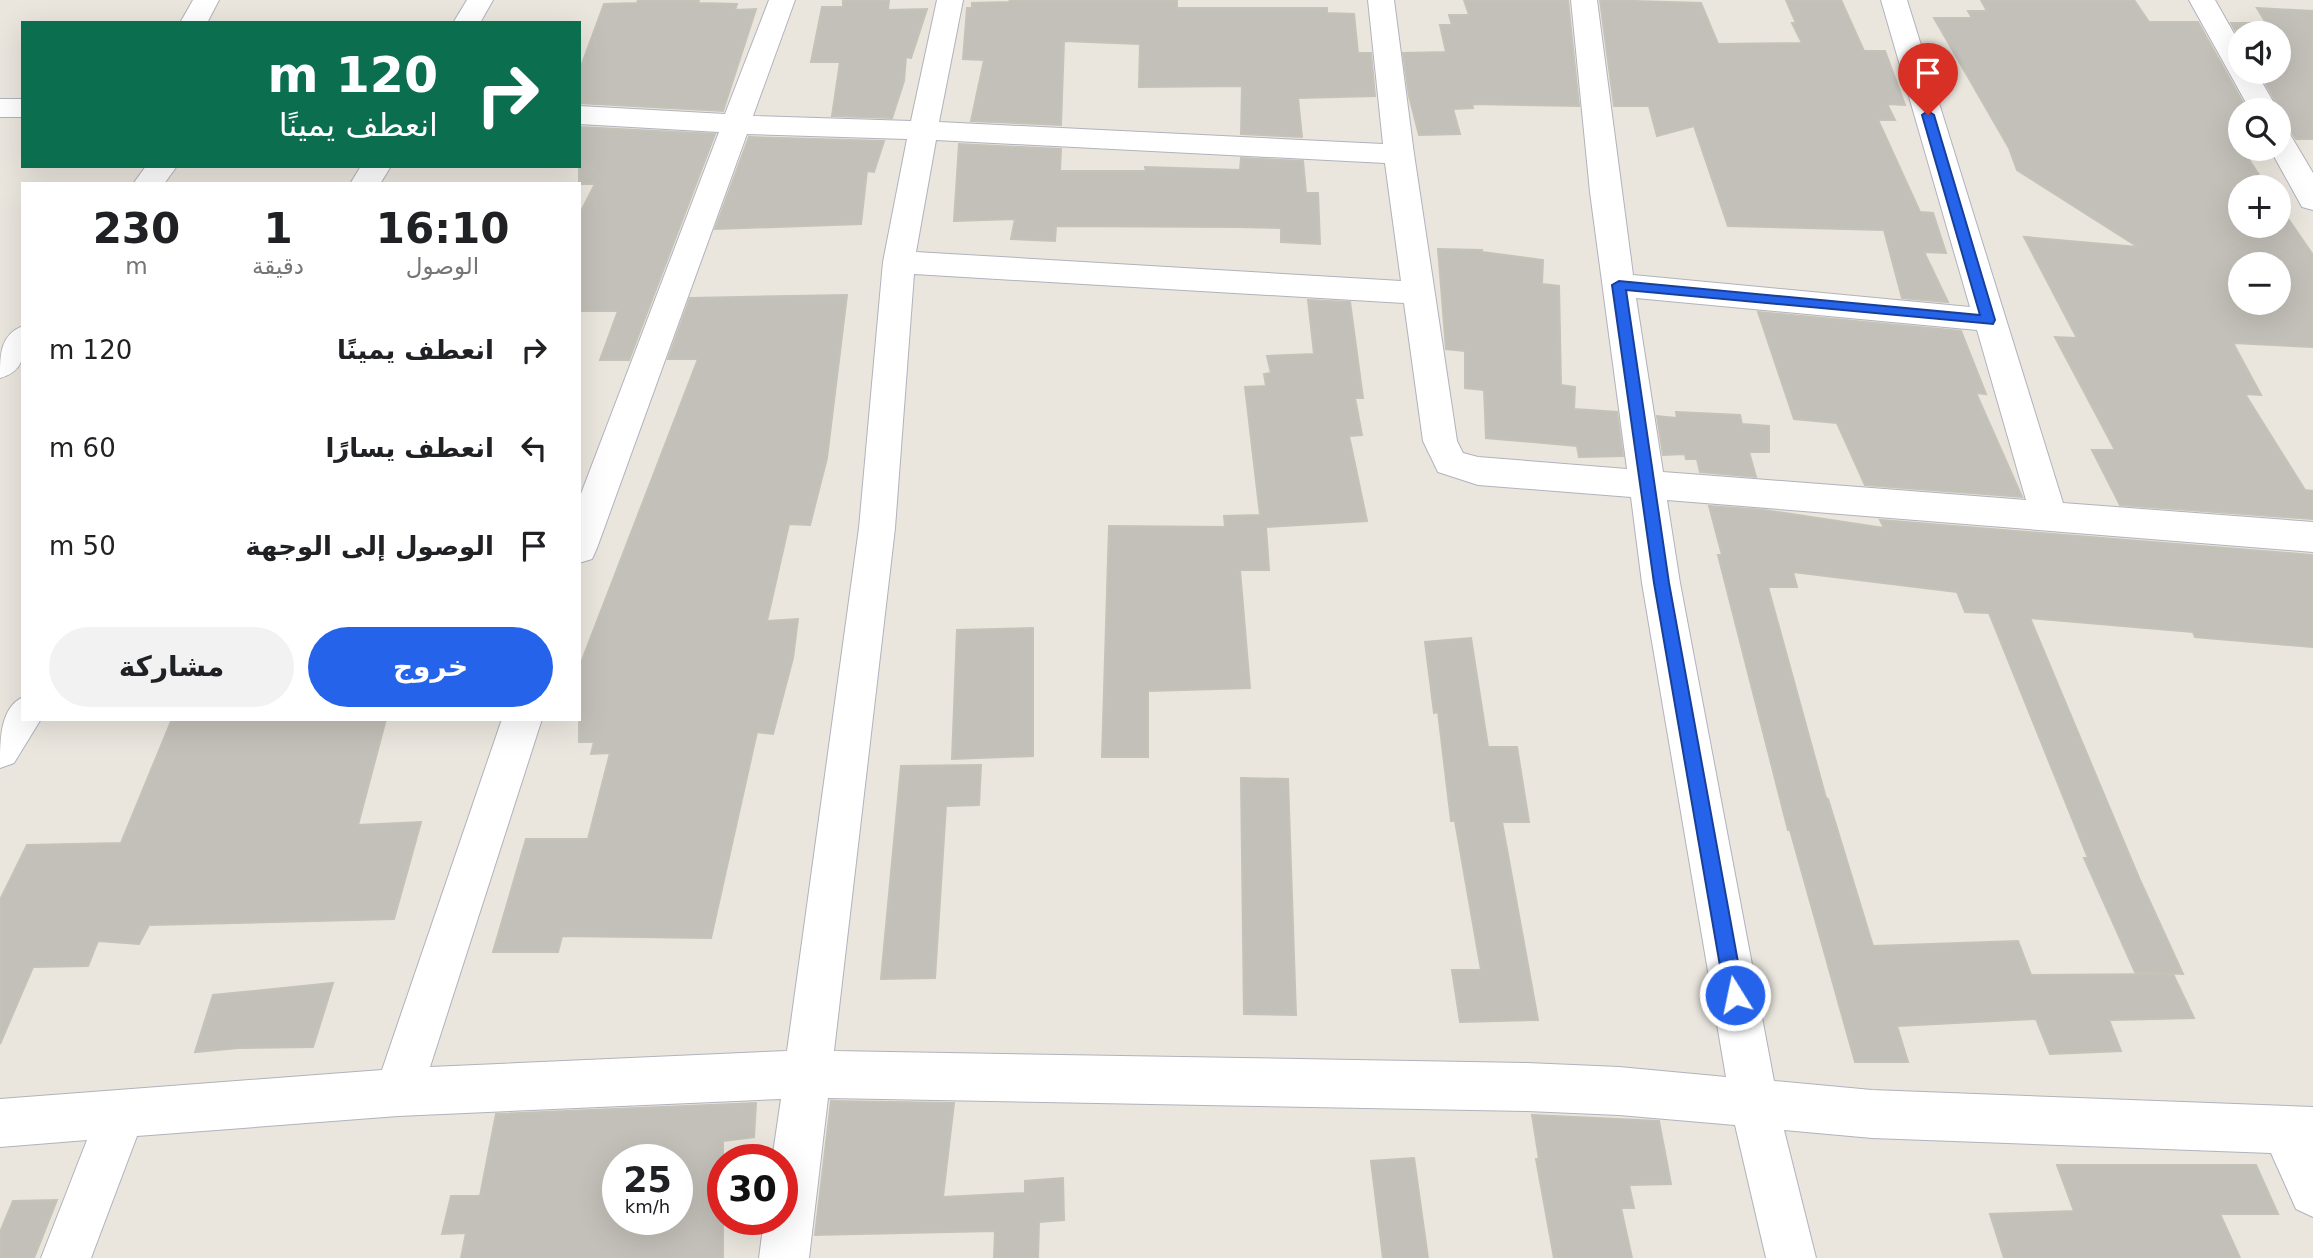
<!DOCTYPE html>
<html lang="ar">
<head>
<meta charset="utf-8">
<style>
	:root { --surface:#fff; --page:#f2f2f2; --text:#202124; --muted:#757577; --accent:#2563eb }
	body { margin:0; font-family:"DejaVu Sans",Vazirmatn,sans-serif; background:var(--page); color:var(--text); direction:rtl; height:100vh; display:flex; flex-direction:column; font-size:26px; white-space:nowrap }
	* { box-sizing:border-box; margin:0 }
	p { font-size:23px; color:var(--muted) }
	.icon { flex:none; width:38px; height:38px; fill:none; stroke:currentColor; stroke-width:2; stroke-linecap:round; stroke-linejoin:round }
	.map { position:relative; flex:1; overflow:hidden; direction:ltr }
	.side { position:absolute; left:21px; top:182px; width:560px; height:539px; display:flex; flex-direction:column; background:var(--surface); border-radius:0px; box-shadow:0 7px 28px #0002; direction:rtl }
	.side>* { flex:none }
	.hud { position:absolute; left:21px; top:21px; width:560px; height:147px; border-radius:0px; box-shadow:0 7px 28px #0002; direction:rtl; background:#0b6e4f; color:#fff; overflow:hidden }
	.buttons { position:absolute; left:2228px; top:21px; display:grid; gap:14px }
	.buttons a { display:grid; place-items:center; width:63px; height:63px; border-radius:50%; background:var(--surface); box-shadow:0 7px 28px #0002; font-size:35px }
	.speed { position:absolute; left:602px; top:1144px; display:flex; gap:14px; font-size:35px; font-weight:700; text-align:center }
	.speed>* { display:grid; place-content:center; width:91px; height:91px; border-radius:50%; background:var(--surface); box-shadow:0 7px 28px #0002; line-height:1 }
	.speed small { font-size:18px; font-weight:400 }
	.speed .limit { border:10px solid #d22; background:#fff; color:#111 }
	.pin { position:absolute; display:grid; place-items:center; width:60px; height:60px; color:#fff; margin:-72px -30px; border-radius:50% 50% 50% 0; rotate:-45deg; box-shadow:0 0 7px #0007 }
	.pin .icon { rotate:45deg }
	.me { position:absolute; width:77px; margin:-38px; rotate:350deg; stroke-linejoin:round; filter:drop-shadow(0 0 5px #0008) }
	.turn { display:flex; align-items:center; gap:24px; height:147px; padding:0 28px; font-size:32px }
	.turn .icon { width:91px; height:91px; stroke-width:2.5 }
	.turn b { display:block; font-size:49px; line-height:60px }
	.eta { display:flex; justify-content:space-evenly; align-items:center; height:119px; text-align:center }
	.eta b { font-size:42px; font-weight:800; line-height:49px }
	.action { display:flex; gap:14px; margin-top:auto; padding:14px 28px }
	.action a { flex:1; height:80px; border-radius:42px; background:var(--accent); color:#fff; font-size:28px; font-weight:800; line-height:80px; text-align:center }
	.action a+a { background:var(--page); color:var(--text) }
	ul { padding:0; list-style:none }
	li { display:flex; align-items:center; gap:21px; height:98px; padding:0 28px }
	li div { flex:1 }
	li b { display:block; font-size:26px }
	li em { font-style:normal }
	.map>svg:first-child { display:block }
	.building { fill:#c3c0b9; stroke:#c5c2b8; stroke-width:2; fill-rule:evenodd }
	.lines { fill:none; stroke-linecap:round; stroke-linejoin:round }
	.street-casing { stroke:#b1b2bc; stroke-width:2 }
	.secondary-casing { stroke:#b1b2bc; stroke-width:2 }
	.street { fill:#fff; fill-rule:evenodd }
	.secondary { fill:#fff; fill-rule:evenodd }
	.route { fill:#2563eb; stroke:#184099; stroke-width:2 }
</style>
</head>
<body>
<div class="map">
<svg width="2313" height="1258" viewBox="0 0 2313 1258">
	<rect width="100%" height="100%" fill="#eae6de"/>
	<path class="building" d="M638,0H699L698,3L737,4L735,10L756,9L723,111L579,103V72L604,4L637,3Z
		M843,0H889L888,10L927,9L911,58L906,57L904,81L892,118L832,116L840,62H811L822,7H843Z
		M1010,0H1177V8H1327V13L1354,14L1358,53H1371L1375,96L1298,98L1302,137L1241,134L1242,86L1139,87L1140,44L1064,41L1061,125L971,121L984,60L963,59L967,8H972V3L1009,2Z
		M1464,0H1568L1579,106L1472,104L1473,108L1453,109L1460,134L1419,135L1409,96L1403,53L1446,52L1440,25H1452L1449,15H1469Z
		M1600,0L1701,3L1718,44L1802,43L1792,23H1796L1786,0H1841L1864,51H1885L1905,105L1887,104L1895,120H1878L1920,212L1933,213L1946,253L1924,252L1948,302L1902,298L1884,230L1728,226L1694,126L1657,136L1649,106H1614Z
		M1981,0H2134L2149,22H2198L2247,110H2240V138L2234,137L2267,187H2240V226H2278V204L2313,255V347L2233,343L2261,395L2245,394L2305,490L2313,491V519L2120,505L2092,450H2115L2055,337L2077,338L2024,237L2138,247L2017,170L2009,148L1934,18H1972L1968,11H1987ZM2240,264H2278V303H2240Z
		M2257,8L2313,11V139H2296L2289,128L2278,126L2280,109L2259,72H2278V33H2240V39L2231,23H2266Z
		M579,127L715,134L629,360H600L618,311H579V215L595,184H579Z
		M749,137L884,141L874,172L867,171L861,224L715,229Z
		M959,144L1061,149L1060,171H1146L1145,167L1240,170L1241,158L1303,161L1306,193H1318L1320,244L1281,242V228L1238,227L1056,226L1055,241L1011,239L1015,219L954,221Z
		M1438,249L1482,250V252L1543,260L1542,284L1559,286L1561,385L1575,387L1574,409L1617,412L1623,456L1579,457L1577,446L1486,438L1484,390L1465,388V351L1446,349Z
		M847,295L827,458L810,525L789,524L767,621L798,619L793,658L773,734L757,732L711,938L562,936L558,952H493L526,839H588L610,753L591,754L594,742H579V668L698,359H668L690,298Z
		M1308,300L1350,302L1363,398H1355L1362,435L1349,436L1367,521L1266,527L1269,570H1240L1250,688L1148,691V757H1102L1109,526L1225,527L1224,516L1260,515L1245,387L1266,386L1264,374L1271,373L1267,356L1314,354Z
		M1758,312L1961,331L1986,394L1976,393L2022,497L1865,485L1837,423L1794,419Z
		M1676,412L1740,415L1742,424L1769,426V452H1749L1756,477L1700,472L1697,459H1686L1685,454L1663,455L1657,416L1677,418Z
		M1709,506L1764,510L1884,528L1880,520L2313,555V647L2195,637L2193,632L2030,618L2139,878L2183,974L2135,972L2084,858H2088L1989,613L1965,612L1957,592L1793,572L1797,587H1768L1826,798L1828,799L1873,946L2018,941L2031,975L2173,974L2194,1018L2109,1020L2121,1051L2050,1054L2036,1019L1897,1026L1908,1062H1855L1790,830H1788L1718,555H1722Z
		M1033,628V756L952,759L957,630Z
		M1471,638L1488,747H1517L1529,822H1502L1538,1020L1460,1022L1452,970H1481L1455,821H1451L1438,712L1434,713L1425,642Z
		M172,719H386L358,825L421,822L394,919L149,925L139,944L98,941L88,966L33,967L0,1044V900L27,845L121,843Z
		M981,765L979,805L946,806L935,978L881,979L901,766Z
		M1241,778L1288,779L1296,1015L1244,1014Z
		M333,983L313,1047L238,1048L195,1052L213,995Z
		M831,1101L954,1103L943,1197L1025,1193V1181L1063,1178L1064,1220L1039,1222L1038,1258H994L995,1231L815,1235Z
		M756,1103L754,1137L723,1141V1258H461L466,1233L442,1234L451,1196H480L496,1114ZM618,1160H677V1220H618Z
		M1532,1115L1659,1121L1671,1184L1629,1185L1634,1208H1621L1632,1258H1554L1536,1159H1539Z
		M1414,1158L1428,1258H1383L1371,1161Z
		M2057,1165H2256L2278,1214H2220L2240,1258H2004L1990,1214L2074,1211Z
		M57,1200L34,1258H0V1232L13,1201Z"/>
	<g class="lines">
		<defs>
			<path id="street" d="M193,0H219L207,23H180Z
				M769,0H795L753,116L911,121L937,0H963L939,122L1383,144L1368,0H1394L1414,154L1457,441L1463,453L1478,457L1627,469L1590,192L1571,0H1597L1633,275L1970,307L1881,0H1907L2063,503L2313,522V552L1667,500L1680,583L1774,1081L1872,1090L2313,1107V1217L2296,1209L2271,1153L1872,1138L1784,1130L1816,1258H1766L1735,1125L1619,1115L1527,1111L828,1098L809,1258H759L764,1220H782V1160H772L781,1099L398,1116L137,1136L91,1258H41L87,1140L0,1147V1099L382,1070L502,719H542L430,1067L787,1051L859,528L883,262L907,139L747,134L597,548L592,559L579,563V499L719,132L579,124V106L725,114ZM936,140L1385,163L1401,281L916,252ZM914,274L1404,303L1423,441L1438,472L1478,485L1631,497L1642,583L1726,1077L1619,1067L1527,1063L834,1051L895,528ZM1636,298L1977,330L2026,500L1663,472Z
				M2189,0H2215L2240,44V72H2256L2278,110H2250Z
				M0,99H23V117H0Z
				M2278,128L2288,131L2313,173V210L2302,207L2270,149H2278Z
				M146,166H177L164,184H133Z
				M23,326C23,351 28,370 0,378C0,354 0,335 23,326Z"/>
			<path id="secondary" d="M467,0H493L480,23H453Z
				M361,166H391L380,184H350Z
				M23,697V719H41L14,763L0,768C0,739 0,708 23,697Z"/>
		</defs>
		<use href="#street" class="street-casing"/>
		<use href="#secondary" class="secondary-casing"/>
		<use href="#street" class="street"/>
		<use href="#secondary" class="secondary"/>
	</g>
	<path class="route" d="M1928,111L1934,115L1995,320L1993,324L1626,290L1669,583L1744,995L1741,1001L1735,1004L1728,1001L1725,995L1654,583L1612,285L1619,281L1980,315L1922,115Z"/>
</svg>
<div class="buttons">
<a><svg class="icon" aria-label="sound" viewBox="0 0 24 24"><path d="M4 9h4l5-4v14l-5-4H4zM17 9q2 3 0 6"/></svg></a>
<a><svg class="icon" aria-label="search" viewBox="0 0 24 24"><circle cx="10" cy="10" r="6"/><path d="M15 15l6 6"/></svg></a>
<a>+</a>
<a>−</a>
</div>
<div class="speed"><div>25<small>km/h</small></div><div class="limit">30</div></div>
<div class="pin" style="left:1928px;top:115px;background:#d93025"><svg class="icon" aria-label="arrive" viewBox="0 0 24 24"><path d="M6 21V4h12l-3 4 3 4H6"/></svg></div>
<svg class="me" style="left:1735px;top:995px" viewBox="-20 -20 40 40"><circle r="17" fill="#2563eb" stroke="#fff" stroke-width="3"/><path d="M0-11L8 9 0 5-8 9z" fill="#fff"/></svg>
<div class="hud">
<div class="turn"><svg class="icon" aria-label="right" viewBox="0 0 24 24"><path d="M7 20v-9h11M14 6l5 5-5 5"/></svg><div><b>120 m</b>انعطف يمينًا</div></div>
</div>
<section class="side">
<div class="eta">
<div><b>16:10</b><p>الوصول</p></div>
<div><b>1</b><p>دقيقة</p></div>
<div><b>230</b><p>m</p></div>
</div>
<ul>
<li><svg class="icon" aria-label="right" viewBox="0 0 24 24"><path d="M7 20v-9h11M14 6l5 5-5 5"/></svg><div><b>انعطف يمينًا</b></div><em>120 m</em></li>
<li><svg class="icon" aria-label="left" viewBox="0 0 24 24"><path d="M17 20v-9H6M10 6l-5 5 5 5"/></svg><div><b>انعطف يسارًا</b></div><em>60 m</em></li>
<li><svg class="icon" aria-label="arrive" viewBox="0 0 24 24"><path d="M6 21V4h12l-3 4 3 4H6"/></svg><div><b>الوصول إلى الوجهة</b></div><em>50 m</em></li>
</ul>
<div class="action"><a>خروج</a><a>مشاركة</a></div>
</section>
</div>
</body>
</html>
